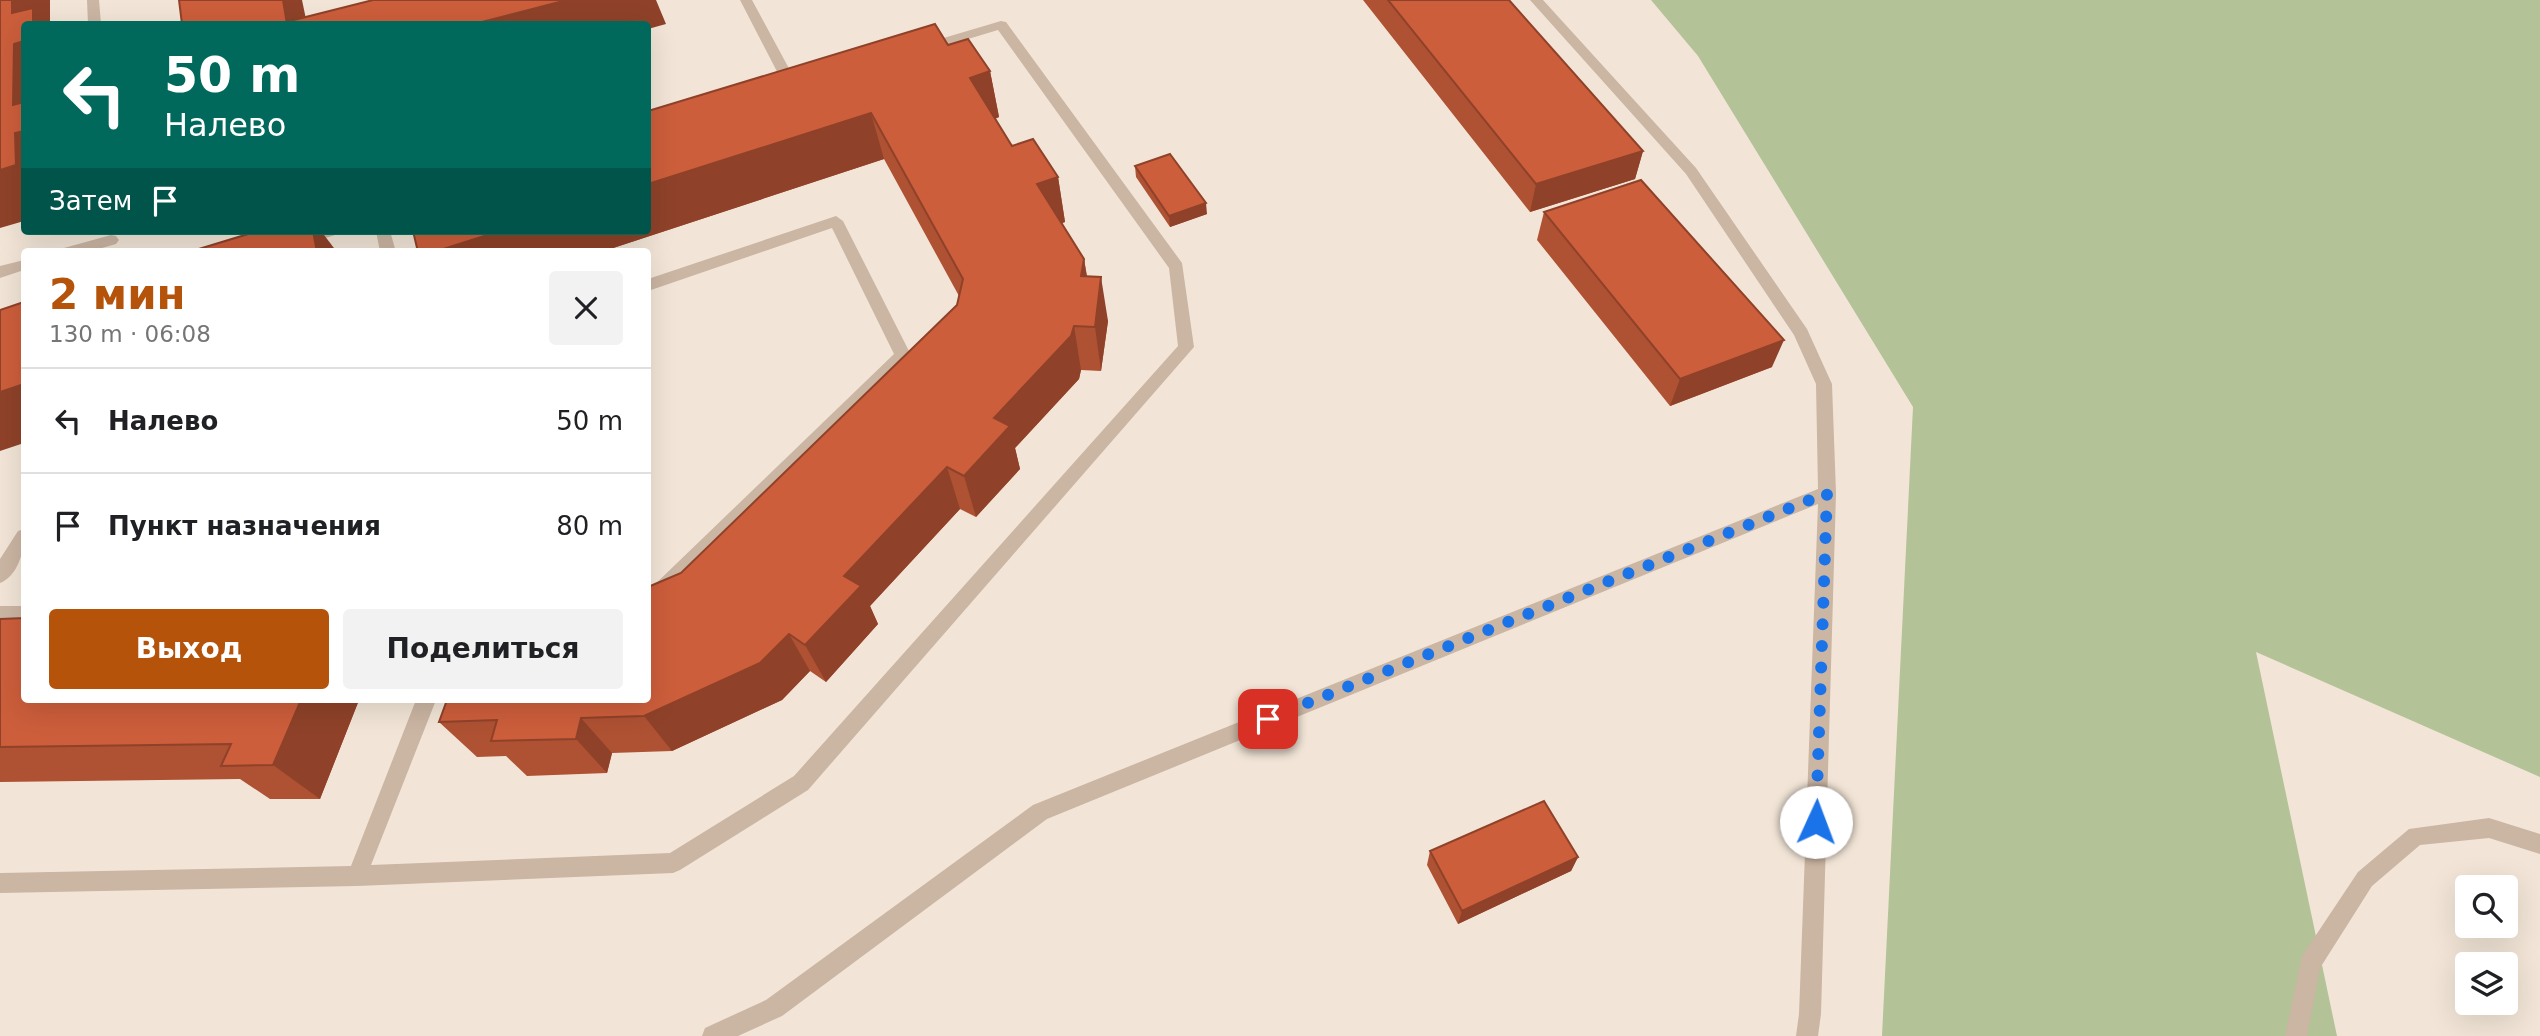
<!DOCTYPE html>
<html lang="ru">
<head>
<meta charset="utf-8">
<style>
	:root { --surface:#fff; --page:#f2f2f2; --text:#202124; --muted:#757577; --line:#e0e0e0; --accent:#b45309 }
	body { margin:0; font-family:"DejaVu Sans",sans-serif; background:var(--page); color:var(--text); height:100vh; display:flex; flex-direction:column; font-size:26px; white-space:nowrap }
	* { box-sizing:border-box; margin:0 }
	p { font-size:23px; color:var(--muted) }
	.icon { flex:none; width:38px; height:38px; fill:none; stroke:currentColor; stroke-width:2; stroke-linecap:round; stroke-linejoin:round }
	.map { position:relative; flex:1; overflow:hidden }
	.side { position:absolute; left:21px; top:248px; width:630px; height:455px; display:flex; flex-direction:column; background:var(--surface); border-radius:7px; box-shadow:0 7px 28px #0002 }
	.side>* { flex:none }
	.top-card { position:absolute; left:21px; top:21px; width:630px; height:214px; border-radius:7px; box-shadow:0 7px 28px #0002; background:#00695c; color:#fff; overflow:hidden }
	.fabs { position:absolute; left:2455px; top:875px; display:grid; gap:14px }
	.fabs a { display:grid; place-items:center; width:63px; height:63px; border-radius:7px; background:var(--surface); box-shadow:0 7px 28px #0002; font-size:35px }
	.pin { position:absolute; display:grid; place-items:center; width:60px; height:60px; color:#fff; margin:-30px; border-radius:14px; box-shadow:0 4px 10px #0006 }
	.me { position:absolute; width:77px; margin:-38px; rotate:2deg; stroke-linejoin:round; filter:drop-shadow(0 0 5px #0008) }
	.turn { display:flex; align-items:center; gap:24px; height:147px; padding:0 28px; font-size:32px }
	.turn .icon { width:91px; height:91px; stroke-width:2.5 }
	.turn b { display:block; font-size:49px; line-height:60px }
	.then { display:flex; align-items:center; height:66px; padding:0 28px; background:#0003; gap:14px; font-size:26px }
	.round { display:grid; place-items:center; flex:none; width:74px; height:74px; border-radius:7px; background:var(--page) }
	.head { display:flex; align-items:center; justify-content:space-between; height:119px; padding:0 28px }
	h1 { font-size:42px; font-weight:800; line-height:52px; color:var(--accent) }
	.cta { display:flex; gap:14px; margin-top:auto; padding:14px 28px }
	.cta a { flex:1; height:80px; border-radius:7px; background:var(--accent); color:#fff; font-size:28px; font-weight:800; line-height:80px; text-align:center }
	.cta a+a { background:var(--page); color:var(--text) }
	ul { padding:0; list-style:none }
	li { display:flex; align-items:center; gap:21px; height:105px; padding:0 28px; border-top:2px solid var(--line) }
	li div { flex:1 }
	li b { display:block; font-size:26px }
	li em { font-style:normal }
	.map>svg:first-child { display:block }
	.green { fill:#b4c297 }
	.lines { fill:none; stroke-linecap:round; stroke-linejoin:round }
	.service { fill:#cbb5a3; fill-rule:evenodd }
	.wall { fill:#af5133 }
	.shaded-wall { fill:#8f4229 }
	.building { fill:#cc5e3b; stroke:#8f4229; stroke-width:2 }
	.route { stroke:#1a73e8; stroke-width:12; stroke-dasharray:0 21.6 }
</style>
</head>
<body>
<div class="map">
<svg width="2540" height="1036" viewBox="0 0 2540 1036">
	<rect width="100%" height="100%" fill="#f2e5d7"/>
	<path class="green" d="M1651,0H2540V777L2256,652L2337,1036H1882L1913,407L1698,56Z"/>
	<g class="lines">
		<path class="service" d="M87,0H99L101,24H88Z
			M740,0H752L799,87L797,90H787L785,87Z
			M1530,0H1543L1696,168L1807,329L1832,384L1836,493L1821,1014L1818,1036H1796L1799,1014L1818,504L1047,819L782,1016L738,1036H702L705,1028L766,1000L1033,805L1818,489L1816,384L1794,335L1686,174Z
			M1001,21L1006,22L1182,263L1194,347L808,790L680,870L673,873L357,886L0,893V873L351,866L416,700H436L371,865L670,853L794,776L1178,346L1169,268L998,30L925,52L918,48L920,45Z
			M836,216L843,221L911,355L654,608L648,610V591L894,354L832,228L648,291V279Z
			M313,231H337L335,235L280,252H255L258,248Z
			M376,231H390L396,252H380Z
			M111,235L116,236L119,240L116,244L88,252H61L64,248Z
			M24,260V270L0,278V266Z
			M24,529C26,546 19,576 0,583V559L18,531Z
			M0,606H24V622H0Z
			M2489,818L2540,834V854L2489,838L2420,845L2372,886L2320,968L2307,1036H2285L2302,956L2358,872L2409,829Z"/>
	</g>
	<path class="wall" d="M1363,0H1509L1643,151L1635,179L1530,212Z
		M948,45L990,71L999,117L995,119L1012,146L1058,177L1065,222L1062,223L1084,259L1087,276L1108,321L1101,371L1081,370L1079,379L1015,448L1020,469L976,517L960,509L870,606L878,624L826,682L810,671L782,700L672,751L612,753L607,773L527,776L506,756L477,757L439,722L681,573L957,305L959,296L884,159L601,252Z
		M1135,166L1207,214L1170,227L1136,177Z
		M1544,212L1772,367L1670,406L1537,240Z
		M0,619L24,700H359L320,799H270L240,779L0,782Z
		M1430,851L1578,857L1571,871L1458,924L1427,865Z"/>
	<path class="shaded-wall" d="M12,0H50V24H24L12,13Z
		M283,0H302L307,24H287Z
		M567,0H656L666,24L648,29V24H474Z
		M24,41V117L13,105L14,44Z
		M990,71L999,117L979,124L970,78Z
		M871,113L884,159L601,252H434L500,231H648V184Z
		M24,131V221L0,228V170L15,133Z
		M1643,151L1635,179L1530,212L1536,184Z
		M1058,177L1065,222L1045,229L1037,184Z
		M1206,203L1207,214L1170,227L1169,216Z
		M313,231H321L337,252H317Z
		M1084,259L1091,303L1081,276Z
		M1101,277L1108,321L1101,371L1095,327Z
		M1074,326L1081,370L1079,379L1015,448L1020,469L976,517L964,476L994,418Z
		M1784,340L1772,367L1670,406L1680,379Z
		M24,384V443L0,451V392Z
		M947,467L960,509L870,606L878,624L826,682L805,645L844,576Z
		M789,634L810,671L782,700L672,751L644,716Z
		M301,700H359L320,799L273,765Z
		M581,718L612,753L607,773L576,739Z
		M1578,857L1571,871L1458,924L1462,911Z"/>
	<path class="building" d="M0,0H12V13L33,8V24H24V41L14,44L13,105L24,102V131L15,133L16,165L0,170Z
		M179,0H283L287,24H182Z
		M373,0H567L474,24H287L286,22Z
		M1388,0H1509L1643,151L1536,184Z
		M935,24L948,45L968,39L990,71L970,78L1012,146L1033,139L1058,177L1037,184L1084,259L1081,276L1101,277L1095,327L1074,326L1071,336L994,418L1010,426L964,476L947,467L844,576L861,586L805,645L789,634L760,663L644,716L581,718L576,739L491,741L497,720L439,722L447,700H648V587L681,573L957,305L963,279L871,113L648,184V111Z
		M1170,154L1206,203L1169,216L1135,166Z
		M1641,180L1784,340L1680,379L1544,212Z
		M258,231H313L317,252H189Z
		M413,231H500L434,252H418Z
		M24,302V384L0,392V310Z
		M24,618V700H301L273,765L221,766L231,744L0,747V619Z
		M1544,801L1578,857L1462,911L1430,851Z"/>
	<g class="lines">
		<path class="route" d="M1268,719L1827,493L1816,822"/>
	</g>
</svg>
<div class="fabs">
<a><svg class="icon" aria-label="search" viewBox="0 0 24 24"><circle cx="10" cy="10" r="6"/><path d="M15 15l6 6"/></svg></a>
<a><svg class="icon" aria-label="layers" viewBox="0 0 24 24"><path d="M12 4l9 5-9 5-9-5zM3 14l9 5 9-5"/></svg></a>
</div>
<div class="pin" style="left:1268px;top:719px;background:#d93025"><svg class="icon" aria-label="arrive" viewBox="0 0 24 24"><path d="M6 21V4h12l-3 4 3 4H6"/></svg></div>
<svg class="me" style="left:1816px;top:822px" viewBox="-20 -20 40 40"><circle r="19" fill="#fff"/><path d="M0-13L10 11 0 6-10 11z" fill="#1a73e8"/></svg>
<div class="top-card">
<div class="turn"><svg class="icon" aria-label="left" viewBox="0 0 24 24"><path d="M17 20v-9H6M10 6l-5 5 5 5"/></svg><div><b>50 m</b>Налево</div></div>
<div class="then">Затем<svg class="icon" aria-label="arrive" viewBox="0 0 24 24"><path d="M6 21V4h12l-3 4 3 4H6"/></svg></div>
</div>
<section class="side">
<div class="head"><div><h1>2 мин</h1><p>130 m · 06:08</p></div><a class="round"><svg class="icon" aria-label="close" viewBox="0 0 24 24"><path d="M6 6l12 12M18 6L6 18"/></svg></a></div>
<ul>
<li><svg class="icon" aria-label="left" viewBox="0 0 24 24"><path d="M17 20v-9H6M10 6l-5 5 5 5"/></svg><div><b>Налево</b></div><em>50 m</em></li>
<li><svg class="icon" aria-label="arrive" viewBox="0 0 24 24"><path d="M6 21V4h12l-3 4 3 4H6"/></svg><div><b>Пункт назначения</b></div><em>80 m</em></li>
</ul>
<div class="cta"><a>Выход</a><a>Поделиться</a></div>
</section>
</div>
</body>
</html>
